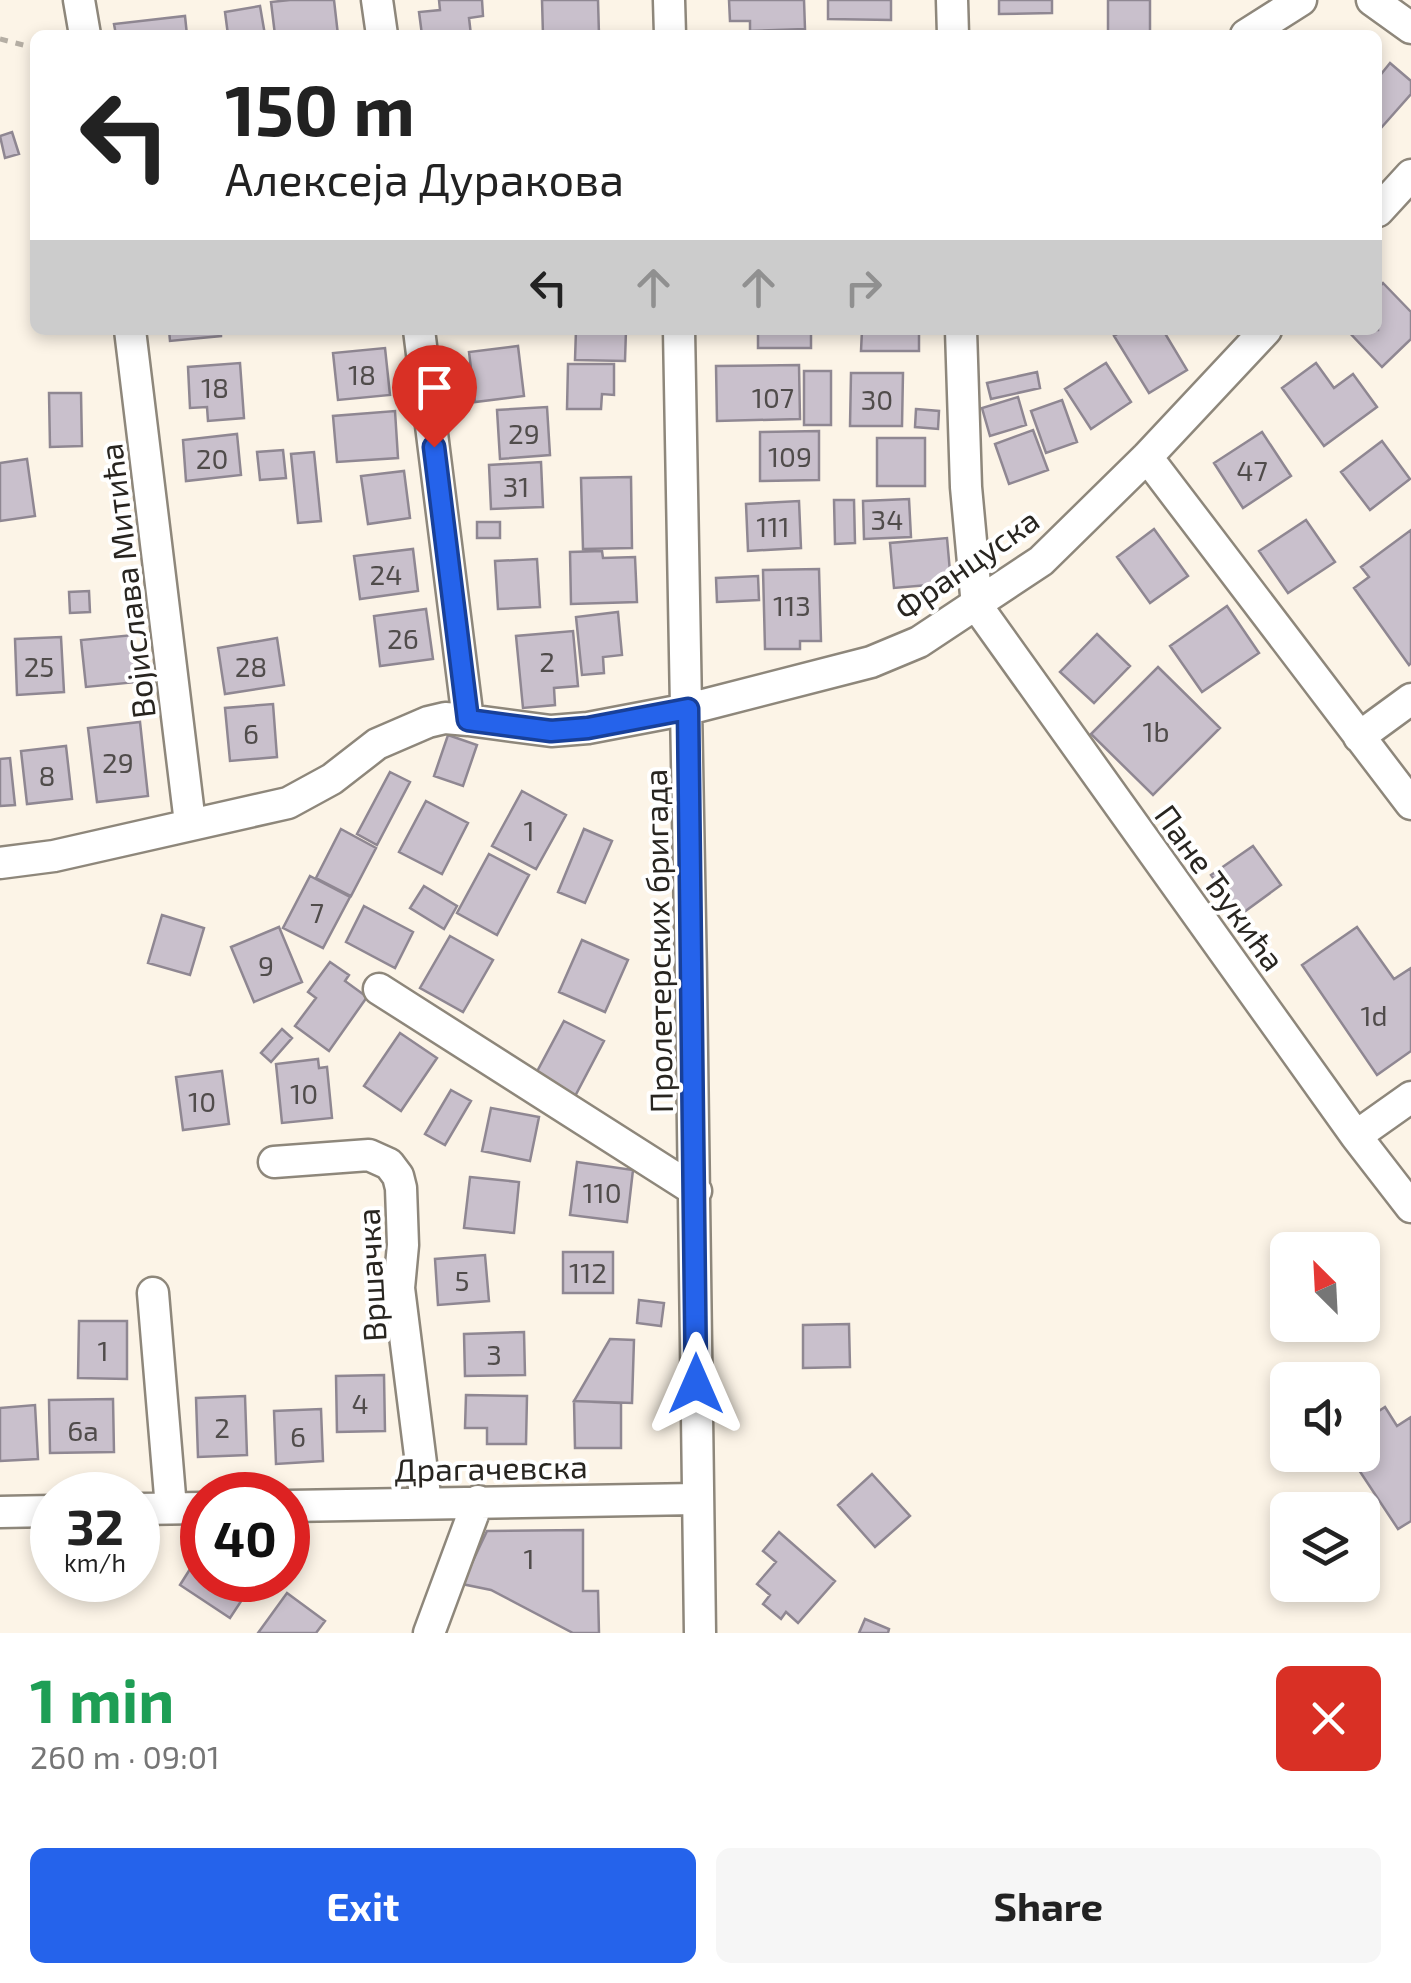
<!DOCTYPE html>
<html lang="en">
<head>
<meta charset="utf-8">
<style>
	:root { --surface:#fff; --page:#f6f6f6; --text:#222; --muted:#767676; --accent:#2563eb }
	body { margin:0; font-family:"Exo 2",sans-serif; background:var(--page); color:var(--text); height:100vh; display:flex; flex-direction:column; font-size:38px; white-space:nowrap }
	* { box-sizing:border-box; margin:0 }
	p { font-size:32px; color:var(--muted) }
	.icon { flex:none; width:55px; height:55px; fill:none; stroke:currentColor; stroke-width:2; stroke-linecap:round; stroke-linejoin:round }
	.map { position:relative; height:1633px; overflow:hidden }
	.side { display:flex; flex-direction:column; background:var(--surface); flex:1 }
	.side>* { flex:none }
	.hud { position:absolute; left:30px; top:30px; width:1352px; height:305px; border-radius:15px; box-shadow:0 5px 15px #0003; background:#fff; color:var(--text); overflow:hidden }
	.needle { width:65px; rotate:336deg }
	.fabs { position:absolute; left:1270px; top:1232px; display:grid; gap:20px }
	.fabs a { display:grid; place-items:center; width:110px; height:110px; border-radius:15px; background:var(--surface); box-shadow:0 5px 15px #0003; font-size:50px }
	.speed { position:absolute; left:30px; top:1472px; display:flex; gap:20px; font-size:50px; font-weight:700; text-align:center }
	.speed>* { display:grid; place-content:center; width:130px; height:130px; border-radius:50%; background:var(--surface); box-shadow:0 5px 15px #0003; line-height:1 }
	.speed small { font-size:25px; font-weight:400 }
	.speed .limit { border:15px solid #d22; background:#fff; color:#111 }
	.pin { position:absolute; display:grid; place-items:center; width:85px; height:85px; color:#fff; margin:-102px -42px; border-radius:50% 50% 50% 0; rotate:-45deg; box-shadow:0 0 10px #0007 }
	.pin .icon { rotate:45deg }
	.me { position:absolute; width:110px; margin:-55px; rotate:0deg; stroke-linejoin:round; filter:drop-shadow(0 0 8px #0008) }
	.turn { display:flex; align-items:center; gap:35px; height:210px; padding:0 30px; font-size:45px }
	.turn .icon { width:130px; height:130px; stroke-width:2.5 }
	.turn b { display:block; font-size:70px; line-height:85px }
	.lanes { display:flex; align-items:center; height:95px; padding:0 30px; background:#0003; justify-content:center; gap:50px; direction:ltr }
	.lanes .off { opacity:.35 }
	.round { display:grid; place-items:center; flex:none; width:105px; height:105px; border-radius:15px; background:var(--page) }
	.summary { display:flex; align-items:center; justify-content:space-between; height:170px; padding:0 30px }
	h1 { font-size:60px; font-weight:700; line-height:75px; color:#1e9e55 }
	.cta { display:flex; gap:20px; margin-top:auto; padding:20px 30px }
	.cta a { flex:1; height:115px; border-radius:15px; background:var(--accent); color:#fff; font-size:40px; font-weight:700; line-height:115px; text-align:center }
	.cta a+a { background:var(--page); color:var(--text) }
	.map>svg:first-child { display:block }
	.building { fill:#c9c0cc; stroke:#8f8792; stroke-width:2.5 }
	.lines { fill:none; stroke-linecap:round; stroke-linejoin:round }
	.minor-casing { stroke:#8e877b; stroke-width:35 }
	.path { stroke:#b5aea4; stroke-width:5; stroke-dasharray:8 8; stroke-linecap:butt }
	.minor { stroke:#fff; stroke-width:30 }
	.route-casing { stroke:#184099; stroke-width:25 }
	.route { stroke:#2563eb; stroke-width:18 }
	.labels { text-anchor:middle; dominant-baseline:central; stroke-width:8; stroke-linejoin:round; paint-order:stroke }
	.number-label { font-size:28px; fill:#504c4b }
	.street-label { font-size:32px; fill:#282520; stroke:#fff }
</style>
</head>
<body>
<div class="map">
<svg width="1411" height="1633" viewBox="0 0 1411 1633">
	<rect width="100%" height="100%" fill="#fcf4e7"/>
	<path class="building" d="M290,0H334L338,35H275L271,2Z
		M439,0H482L483,16L469,18L471,35H422L419,12L440,10Z
		M542,0H598L599,35H543Z
		M729,0H804L805,29L750,31V21H730Z
		M828,0H891V20L828,19Z
		M999,0H1052V13L999,14Z
		M1108,0H1150V35H1108Z
		M260,6L265,35H228L225,12Z
		M185,16L187,35H116L114,24Z
		M1390,63L1411,81V94L1381,128L1378,125V78Z
		M12,132L19,154L5,158L0,136Z
		M1383,283L1411,312V339L1382,367L1347,330H1378V288Z
		M169,330H221V336L170,341Z
		M576,330H626L625,361L575,360Z
		M758,330H811V348H758Z
		M862,330H919V351H861Z
		M1124,330H1163L1187,370L1149,393L1114,336Z
		M518,346L524,396L475,402L469,352Z
		M385,348L390,395L338,400L333,353Z
		M240,363L244,418L208,421L207,407L190,408L188,367Z
		M1106,363L1131,402L1091,429L1065,389Z
		M1316,363L1334,388L1353,374L1377,407L1324,446L1282,388Z
		M568,364H614V395L602,394L601,409H567Z
		M799,365L800,419L717,421L716,366Z
		M804,371H831V425H804Z
		M1037,372L1040,388L991,399L987,383Z
		M851,373H903L902,426H850Z
		M49,393H81L82,446L50,447Z
		M1018,397L1026,425L990,436L982,408Z
		M1062,400L1077,442L1046,453L1031,411Z
		M547,407L550,455L500,459L497,410Z
		M916,409L939,411L938,429L915,427Z
		M395,411L398,458L337,462L333,416Z
		M1033,430L1048,470L1009,484L995,444Z
		M819,431V480L760,481V432Z
		M1262,432L1291,476L1243,508L1214,463Z
		M237,434L241,475L186,481L183,440Z
		M877,438H925V486H877Z
		M1382,441L1410,479L1370,510L1341,472Z
		M283,450L286,478L260,480L257,452Z
		M314,452L321,521L298,523L291,454Z
		M27,459L35,516L0,521V463Z
		M541,462L543,507L491,509L489,465Z
		M404,471L410,518L368,524L361,476Z
		M631,477L632,548L583,549L581,478Z
		M909,499L911,537L864,539L863,501Z
		M834,500H854L855,543L835,544Z
		M799,501L801,548L748,551L746,504Z
		M1306,520L1335,562L1288,593L1259,551Z
		M477,522H500V538H477Z
		M1154,529L1188,576L1150,603L1117,557Z
		M1411,530V663L1409,665L1354,588L1369,577L1361,567Z
		M947,538L951,583L894,588L890,543Z
		M413,549L418,591L360,599L354,556Z
		M602,551L603,558L635,557L637,602L571,604L570,552Z
		M537,559L540,607L498,609L495,561Z
		M819,569L821,641H800V649H765L763,570Z
		M758,576L759,600L717,602L716,578Z
		M89,591L90,612L70,613L69,592Z
		M1227,606L1259,653L1202,692L1170,646Z
		M426,609L433,659L380,666L374,616Z
		M618,612L622,655L603,657L604,673L582,675L576,617Z
		M573,631L578,686L554,688L555,705L523,708L516,636Z
		M1097,634L1130,666L1094,703L1060,672Z
		M133,635L137,682L86,687L81,640Z
		M61,637L64,692L17,695L15,639Z
		M277,638L284,685L225,694L218,648Z
		M1158,667L1220,728L1153,795L1091,734Z
		M273,704L277,757L230,761L225,708Z
		M140,722L148,796L97,802L88,728Z
		M448,735L477,745L463,786L434,776Z
		M66,746L72,799L27,804L21,751Z
		M10,758L15,805L0,806V759Z
		M390,772L410,782L377,845L357,834Z
		M522,791L566,815L536,869L492,846Z
		M426,801L468,823L442,874L399,852Z
		M341,829L376,848L351,896L316,878Z
		M584,829L612,841L585,903L558,892Z
		M1253,846L1281,885L1240,915L1211,875Z
		M489,854L529,875L497,935L457,913Z
		M310,876L350,897L323,948L283,928Z
		M424,886L457,906L444,929L410,908Z
		M364,906L413,932L395,968L346,942Z
		M162,915L204,928L190,975L148,963Z
		M279,927L302,982L254,1002L231,947Z
		M1357,927L1394,979L1411,968V1051L1377,1075L1302,965Z
		M450,936L493,960L463,1012L420,988Z
		M582,940L628,960L605,1012L559,992Z
		M330,962L349,975L345,981L367,997L329,1051L295,1026L316,998L308,992Z
		M564,1021L604,1041L573,1100L533,1079Z
		M282,1029L292,1038L271,1062L261,1053Z
		M400,1033L437,1058L401,1111L364,1086Z
		M318,1059L319,1068L327,1067L332,1118L282,1123L276,1064Z
		M222,1071L229,1124L183,1130L176,1077Z
		M451,1090L471,1101L445,1145L425,1134Z
		M491,1108L539,1117L530,1161L482,1151Z
		M577,1162L633,1170L627,1222L570,1215Z
		M470,1177L519,1182L514,1233L464,1228Z
		M563,1252H613V1293H563Z
		M485,1255L489,1301L438,1305L435,1259Z
		M639,1300L664,1303L661,1326L637,1323Z
		M79,1321H127V1379L78,1378Z
		M849,1324L850,1367L803,1368V1325Z
		M524,1332L525,1375L465,1376L464,1334Z
		M610,1339L634,1340L632,1403L574,1401Z
		M384,1375L385,1431L337,1432L336,1376Z
		M466,1395L527,1396L526,1444H487V1428H465Z
		M245,1396L247,1455L198,1457L196,1398Z
		M113,1399L114,1452L50,1453L49,1400Z
		M574,1401L621,1403V1448H575Z
		M35,1405L38,1459L0,1461V1408Z
		M1385,1407L1397,1426L1411,1417V1521L1398,1529L1349,1455H1362V1422Z
		M321,1409L323,1461L276,1464L274,1411Z
		M872,1474L910,1516L875,1547L838,1505Z
		M583,1530V1591H598L599,1633H573L491,1590L462,1584L487,1531Z
		M779,1532L835,1581L798,1623L786,1612L781,1619L763,1604L770,1595L757,1584L776,1562L763,1551Z
		M202,1550V1580H255L230,1618L180,1585Z
		M287,1593L325,1621L316,1633H258Z
		M865,1619L889,1629L888,1633H859Z"/>
	<g class="lines">
		<defs>
			<path id="minor" d="M79,0L85,35
				M377,0L382,35
				M669,0L670,35
				M952,0L953,35
				M1372,0L1411,28
				M1246,35L1301,0
				M1378,211L1411,175
				M130,330L190,823
				M419,330L468,720
				M679,330C690,764 693,1199 700,1633
				M961,330L966,487L977,606L1356,1136L1411,1207
				M1147,457L1411,804
				M1359,737L1411,699
				M0,863L54,856L288,803L332,779L377,744L428,722L445,718L468,720L551,731L588,728L688,709L871,662L919,642L1041,561L1147,457L1266,330
				M379,989L696,1191
				M1356,1136L1411,1097
				M274,1162L369,1155L389,1164L398,1176L401,1188L403,1245L399,1288L426,1503
				M153,1293L171,1508
				M288,1506L695,1499
				M138,1509L202,1508
				M0,1512L52,1511
				M429,1633L478,1501"/>
		</defs>
		<use href="#minor" class="minor-casing"/>
		<path class="path" d="M0,39L35,48"/>
		<use href="#minor" class="minor"/>
	</g>
	<g class="lines">
		<defs>
			<path id="route" d="M434,447L468,720L551,731L588,728L688,709L696,1384"/>
		</defs>
		<use href="#route" class="route-casing"/>
		<use href="#route" class="route"/>
	</g>
	<g class="labels">
		<g class="number-label">
			<text x="362" y="374">18</text>
			<text x="215" y="387">18</text>
			<text x="773" y="397">107</text>
			<text x="877" y="399">30</text>
			<text x="524" y="433">29</text>
			<text x="790" y="456">109</text>
			<text x="212" y="458">20</text>
			<text x="1252" y="470">47</text>
			<text x="516" y="486">31</text>
			<text x="887" y="519">34</text>
			<text x="773" y="526">111</text>
			<text x="386" y="574">24</text>
			<text x="792" y="605">113</text>
			<text x="403" y="638">26</text>
			<text x="547" y="661">2</text>
			<text x="39" y="666">25</text>
			<text x="251" y="666">28</text>
			<text x="1156" y="731">1b</text>
			<text x="251" y="733">6</text>
			<text x="118" y="762">29</text>
			<text x="47" y="775">8</text>
			<text x="529" y="830">1</text>
			<text x="317" y="912">7</text>
			<text x="266" y="965">9</text>
			<text x="1374" y="1015">1d</text>
			<text x="304" y="1093">10</text>
			<text x="202" y="1101">10</text>
			<text x="602" y="1192">110</text>
			<text x="588" y="1272">112</text>
			<text x="462" y="1280">5</text>
			<text x="103" y="1350">1</text>
			<text x="494" y="1354">3</text>
			<text x="360" y="1403">4</text>
			<text x="222" y="1427">2</text>
			<text x="83" y="1430">6a</text>
			<text x="298" y="1436">6</text>
			<text x="529" y="1558">1</text>
		</g>
		<g class="street-label">
			<text transform="translate(966 563) rotate(-35)">Француска</text>
			<text transform="translate(126 581) rotate(-97)">Војислава Митића</text>
			<text transform="translate(1221 887) rotate(54)">Пане Ђукића</text>
			<text transform="translate(657 941) rotate(-91)">Пролетерских бригада</text>
			<text transform="translate(370 1275) rotate(-93)">Вршачка</text>
			<text transform="translate(491 1467) rotate(-1)">Драгачевска</text>
		</g>
	</g>
</svg>
<div class="fabs">
<a><svg class="needle" viewBox="-14 -14 28 28"><path d="M0-13l5 13h-10z" fill="#e53935"/><path d="M0 13l5-13h-10z" fill="#767676"/></svg></a>
<a><svg class="icon" aria-label="sound" viewBox="0 0 24 24"><path d="M4 9h4l5-4v14l-5-4H4zM17 9q2 3 0 6"/></svg></a>
<a><svg class="icon" aria-label="layers" viewBox="0 0 24 24"><path d="M12 4l9 5-9 5-9-5zM3 14l9 5 9-5"/></svg></a>
</div>
<div class="speed"><div>32<small>km/h</small></div><div class="limit">40</div></div>
<div class="pin" style="left:434px;top:447px;background:#d93025"><svg class="icon" aria-label="arrive" viewBox="0 0 24 24"><path d="M6 21V4h12l-3 4 3 4H6"/></svg></div>
<svg class="me" style="left:696px;top:1384px" viewBox="-20 -20 40 40"><path d="M0-17L14 15 0 8-14 15z" fill="#2563eb" stroke="#fff" stroke-width="4"/></svg>
<div class="hud">
<div class="turn"><svg class="icon" aria-label="left" viewBox="0 0 24 24"><path d="M17 20v-9H6M10 6l-5 5 5 5"/></svg><div><b>150 m</b>Алексеја Дуракова</div></div>
<div class="lanes"><svg class="icon" aria-label="left" viewBox="0 0 24 24"><path d="M17 20v-9H6M10 6l-5 5 5 5"/></svg><svg class="icon off" aria-label="ahead" viewBox="0 0 24 24"><path d="M12 20V5M6 11l6-6 6 6"/></svg><svg class="icon off" aria-label="ahead" viewBox="0 0 24 24"><path d="M12 20V5M6 11l6-6 6 6"/></svg><svg class="icon off" aria-label="right" viewBox="0 0 24 24"><path d="M7 20v-9h11M14 6l5 5-5 5"/></svg></div>
</div>
</div>
<section class="side">
<div class="summary"><div><h1>1 min</h1><p>260 m · 09:01</p></div><a class="round" style="background:#d93025;color:#fff"><svg class="icon" aria-label="close" viewBox="0 0 24 24"><path d="M6 6l12 12M18 6L6 18"/></svg></a></div>
<div class="cta"><a>Exit</a><a>Share</a></div>
</section>
</body>
</html>
